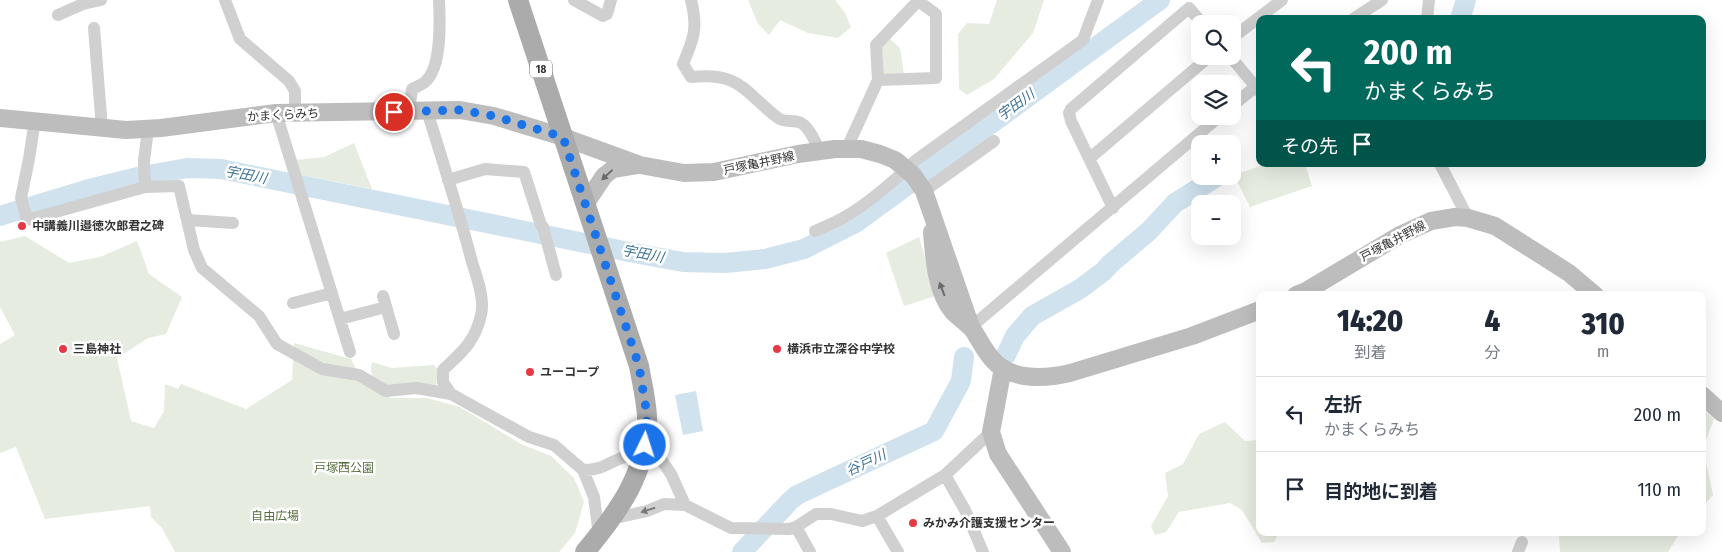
<!DOCTYPE html>
<html lang="ja">
<head>
<meta charset="utf-8">
<style>
	:root { --surface:#fff; --page:#f2f2f3; --text:#1f2937; --muted:#747a83; --line:#e0e1e3 }
	body { margin:0; font-family:"Fira Sans Condensed","Noto Sans JP",sans-serif; background:var(--page); color:var(--text); height:100vh; display:flex; flex-direction:column; font-size:19px; white-space:nowrap }
	* { box-sizing:border-box; margin:0 }
	p { font-size:16px; color:var(--muted) }
	.icon { flex:none; width:28px; height:28px; fill:none; stroke:currentColor; stroke-width:2; stroke-linecap:round; stroke-linejoin:round }
	.map { position:relative; flex:1; overflow:hidden }
	.side { position:absolute; left:1256px; top:291px; width:450px; height:245px; display:flex; flex-direction:column; background:var(--surface); border-radius:10px; box-shadow:0 5px 20px #0002 }
	.side>* { flex:none }
	.top-card { position:absolute; left:1256px; top:15px; width:450px; height:152px; border-radius:10px; box-shadow:0 5px 20px #0002; background:#00695c; color:#fff; overflow:hidden }
	.controls { position:absolute; left:1191px; top:15px; display:grid; gap:10px }
	.controls a { display:grid; place-items:center; width:50px; height:50px; border-radius:10px; background:var(--surface); box-shadow:0 5px 20px #0002; font-size:25px }
	.pin { position:absolute; display:grid; place-items:center; width:42px; height:42px; color:#fff; margin:-21px; border:2px solid #fff; border-radius:50%; box-shadow:0 1px 5px #0007 }
	.me { position:absolute; width:55px; margin:-28px; rotate:4deg; stroke-linejoin:round; filter:drop-shadow(0 0 4px #0008) }
	.turn { display:flex; align-items:center; gap:18px; height:105px; padding:0 25px; font-size:22px }
	.turn .icon { width:65px; height:65px; stroke-width:2.5 }
	.turn b { display:block; font-size:35px; line-height:42px }
	.then { display:flex; align-items:center; height:48px; padding:0 25px; background:#0003; gap:10px; font-size:19px }
	.eta { display:flex; justify-content:space-evenly; align-items:center; height:85px; text-align:center }
	.eta b { font-size:30px; font-weight:800; line-height:35px }
	ul { padding:0; list-style:none }
	li { display:flex; align-items:center; gap:15px; height:75px; padding:0 25px; border-top:1px solid var(--line) }
	li div { flex:1 }
	li b { display:block; font-size:19px }
	li em { font-style:normal }
	.map>svg:first-child { display:block }
	.green { fill:#e6ecdf }
	.water { fill:#cfe2ee }
	.lines { fill:none; stroke-linecap:round; stroke-linejoin:round }
	.river { stroke:#cfe2ee; stroke-width:20 }
	.street { stroke:#d0d0d0; stroke-width:12 }
	.secondary { stroke:#bdbdbd; stroke-width:18 }
	.primary { stroke:#ababab; stroke-width:20 }
	.oneway { fill:#6a6a6a }
	.oneway2 { fill:#7a7a7a }
	.route { stroke:#1a73e8; stroke-width:9; stroke-dasharray:0 16.2 }
	.poi-dot { fill:#e63946; stroke:#fff; stroke-width:2 }
	.labels { text-anchor:middle; dominant-baseline:central; stroke-width:5; stroke-linejoin:round; paint-order:stroke }
	.shield { fill:#fff; stroke:#707070; stroke-width:1 }
	.shield-label { font-size:11px; font-weight:bold; fill:#333 }
	.street-label { font-size:12px; fill:#333; stroke:#fff }
	.poi-label { font-size:12px; font-weight:bold; fill:#333; stroke:#fff; text-anchor:start }
	.park-label { font-size:12px; fill:#56703f; stroke:#fff }
	.water-label { font-size:14px; font-style:italic; fill:#3f7597; stroke:#fff }
</style>
</head>
<body>
<div class="map">
<svg width="1722" height="552" viewBox="0 0 1722 552">
	<rect width="100%" height="100%" fill="#fff"/>
	<path class="green" d="M748,0H835L845,13L851,27L838,38L808,33L780,20L769,35L758,24Z
		M997,0H1044L1033,33L994,79L967,95L959,89L958,34L967,23L989,24Z
		M889,38L900,48L904,75L883,76L882,45Z
		M354,143L372,189L301,175L295,160L324,157Z
		M1266,164H1305L1312,186L1250,207L1234,175Z
		M25,236L69,263L100,257L137,241L149,274L182,297L166,334L148,338L117,358L131,421L154,428L164,411L165,384L178,389L181,384L246,409L292,380L294,343L351,359L359,375L391,398H427L460,407L523,445L551,456L574,478L584,502L575,533L559,552H175L162,528L151,517L150,506L45,519L16,447L0,453V344L15,335L0,307V242Z
		M919,237L936,296L904,306L886,253Z
		M372,362L392,368L434,365L438,370L436,388C416,388 363,395 372,362Z
		M1702,408L1714,419L1703,447L1713,495L1703,506Z
		M1225,422L1245,441L1260,440V532L1279,533L1274,542L1262,543L1242,510L1230,503L1179,512L1166,532L1155,535L1151,526L1168,496L1165,473L1183,464L1199,434Z
		M1559,533V532L1680,533L1668,552H1560Z"/>
	<path class="water" d="M696,391L703,431L683,435L675,395Z"/>
	<g class="lines">
		<path class="river" d="M1460,19L1466,0
			M0,216L89,189L142,176L187,168L221,169L629,252L683,262L725,263L765,259L804,249L857,222L1160,0
			M1006,355L1015,336L1032,316L1080,289L1104,271L1110,264L1149,231L1175,203L1218,176
			M742,552L790,501L797,495L934,431L961,381L964,357"/>
		<path class="street" d="M225,0L240,39L289,81L295,91V113
			M574,0L603,16L607,14L611,0
			M691,0C698,28 694,38 683,64L691,77C741,72 743,91 778,118C784,123 794,119 801,123C809,127 816,143 820,152
			M58,15L83,4L101,0
			M1353,19L1382,0
			M1427,19L1429,0
			M94,28L102,128
			M1232,38L1282,0
			M1230,56L1260,92
			M1232,106L1260,83
			M409,111L412,89C416,87 422,85 426,81C442,66 440,21 439,0
			M427,111C443,162 459,212 472,262C477,278 485,299 481,315C475,342 462,352 443,370V382L451,394L529,437L554,445L583,470C606,470 610,460 628,456C638,454 650,456 660,458L671,474L685,505
			M276,113L350,352
			M35,120L29,159L21,198L27,220L145,187
			M148,129L144,161L145,187L179,186L194,250L202,268L259,316L277,344L322,369L359,375L386,391L416,388L451,394
			M847,148L878,80L876,45L918,1L936,14V78L878,80
			M1090,158L1210,56
			M1440,164L1468,218
			M448,180L485,169L524,172L541,225L543,227L556,275
			M924,191L994,141
			M1113,208L1071,121L1069,113L1071,109L1189,8L1203,24
			M188,220L233,223
			M815,231C824,227 834,223 843,218C868,204 895,180 916,160L1083,40L1098,0
			M383,296L394,334
			M293,303L332,293
			M340,319L386,307
			M971,327L1220,116
			M583,470L594,497L599,535
			M945,475L965,510L983,552
			M877,516L898,552
			M611,519L647,511L664,504L685,505L731,528L789,529L796,527L816,514H831L862,521L877,516L945,475L991,432
			M796,527L810,552
			M1518,552L1522,542"/>
		<path class="secondary" d="M0,118L126,130L161,128L276,113L460,110L494,116L563,137L640,165L684,173L714,172L798,154L835,149H861L880,154L895,160L913,175L924,191L971,327
			M586,203L604,176L613,169L637,165
			M932,232C934,257 936,292 953,312C959,318 967,323 973,330C979,339 984,350 992,359C1010,381 1045,379 1070,373L1192,336L1260,310
			M1296,295L1306,291L1400,235L1431,221L1455,217L1468,218L1495,226L1569,273L1595,295
			M1003,368L991,432L998,454L1062,552
			M1702,395L1722,413"/>
		<path class="primary" d="M518,0L639,366C642,383 646,399 647,416C648,472 619,511 585,552"/>
	</g>
	<defs><path id="oneway-solid" d="M-6-.8H1V-3.2L6.5 0L1 3.2V.8H-6Z" transform="scale(1.25)"/></defs>
	<g class="oneway">
		<use href="#oneway-solid" transform="translate(607 175) rotate(137)"/>
		<use href="#oneway-solid" transform="translate(942 289) rotate(-111)"/>
	</g>
	<use class="oneway2" href="#oneway-solid" transform="translate(648 510) rotate(163)"/>
	<g class="lines">
		<path class="route" d="M394,112L460,110L494,116L563,137L639,366L647,415L645,445"/>
	</g>
	<g class="poi-dot">
		<circle cx="22" cy="226" r="5"/>
		<circle cx="63" cy="349" r="5"/>
		<circle cx="777" cy="349" r="5"/>
		<circle cx="530" cy="372" r="5"/>
		<circle cx="913" cy="523" r="5"/>
	</g>
	<g class="labels">
		<rect class="shield" x="530" y="60.5" width="22" height="17" rx="4"/>
		<g class="shield-label">
			<text x="541" y="69">18</text>
		</g>
		<g class="street-label">
			<text transform="translate(283 115) rotate(-3)">かまくらみち</text>
			<text transform="translate(759 163) rotate(-12)">戸塚亀井野線</text>
			<text transform="translate(1393 241) rotate(-28)">戸塚亀井野線</text>
		</g>
		<g class="poi-label">
			<text x="32" y="226">中講義川邉徳次郎君之碑</text>
			<text x="73" y="349">三島神社</text>
			<text x="787" y="349">横浜市立深谷中学校</text>
			<text x="540" y="372">ユーコープ</text>
			<text x="923" y="523">みかみ介護支援センター</text>
		</g>
		<g class="park-label">
			<text x="344" y="468">戸塚西公園</text>
			<text x="275" y="516">自由広場</text>
		</g>
		<g class="water-label">
			<text transform="translate(1016 105) rotate(-36)">宇田川</text>
			<text transform="translate(246 175) rotate(11)">宇田川</text>
			<text transform="translate(643 254) rotate(11)">宇田川</text>
			<text transform="translate(866 463) rotate(-25)">谷戸川</text>
		</g>
	</g>
</svg>
<div class="controls">
<a><svg class="icon" aria-label="search" viewBox="0 0 24 24"><circle cx="10" cy="10" r="6"/><path d="M15 15l6 6"/></svg></a>
<a><svg class="icon" aria-label="layers" viewBox="0 0 24 24"><path d="M12 4l9 5-9 5-9-5zM3 14l9 5 9-5"/></svg></a>
<a>+</a>
<a>−</a>
</div>
<div class="pin" style="left:394px;top:112px;background:#d93025"><svg class="icon" aria-label="arrive" viewBox="0 0 24 24"><path d="M6 21V4h12l-3 4 3 4H6"/></svg></div>
<svg class="me" style="left:645px;top:445px" viewBox="-20 -20 40 40"><circle r="17" fill="#1a73e8" stroke="#fff" stroke-width="3"/><path d="M0-11L8 9 0 5-8 9z" fill="#fff"/></svg>
<div class="top-card">
<div class="turn"><svg class="icon" aria-label="left" viewBox="0 0 24 24"><path d="M17 20v-9H6M10 6l-5 5 5 5"/></svg><div><b>200 m</b>かまくらみち</div></div>
<div class="then">その先<svg class="icon" aria-label="arrive" viewBox="0 0 24 24"><path d="M6 21V4h12l-3 4 3 4H6"/></svg></div>
</div>
<section class="side">
<div class="eta">
<div><b>14:20</b><p>到着</p></div>
<div><b>4</b><p>分</p></div>
<div><b>310</b><p>m</p></div>
</div>
<ul>
<li><svg class="icon" aria-label="left" viewBox="0 0 24 24"><path d="M17 20v-9H6M10 6l-5 5 5 5"/></svg><div><b>左折</b><p>かまくらみち</p></div><em>200 m</em></li>
<li><svg class="icon" aria-label="arrive" viewBox="0 0 24 24"><path d="M6 21V4h12l-3 4 3 4H6"/></svg><div><b>目的地に到着</b></div><em>110 m</em></li>
</ul>
</section>
</div>
</body>
</html>
